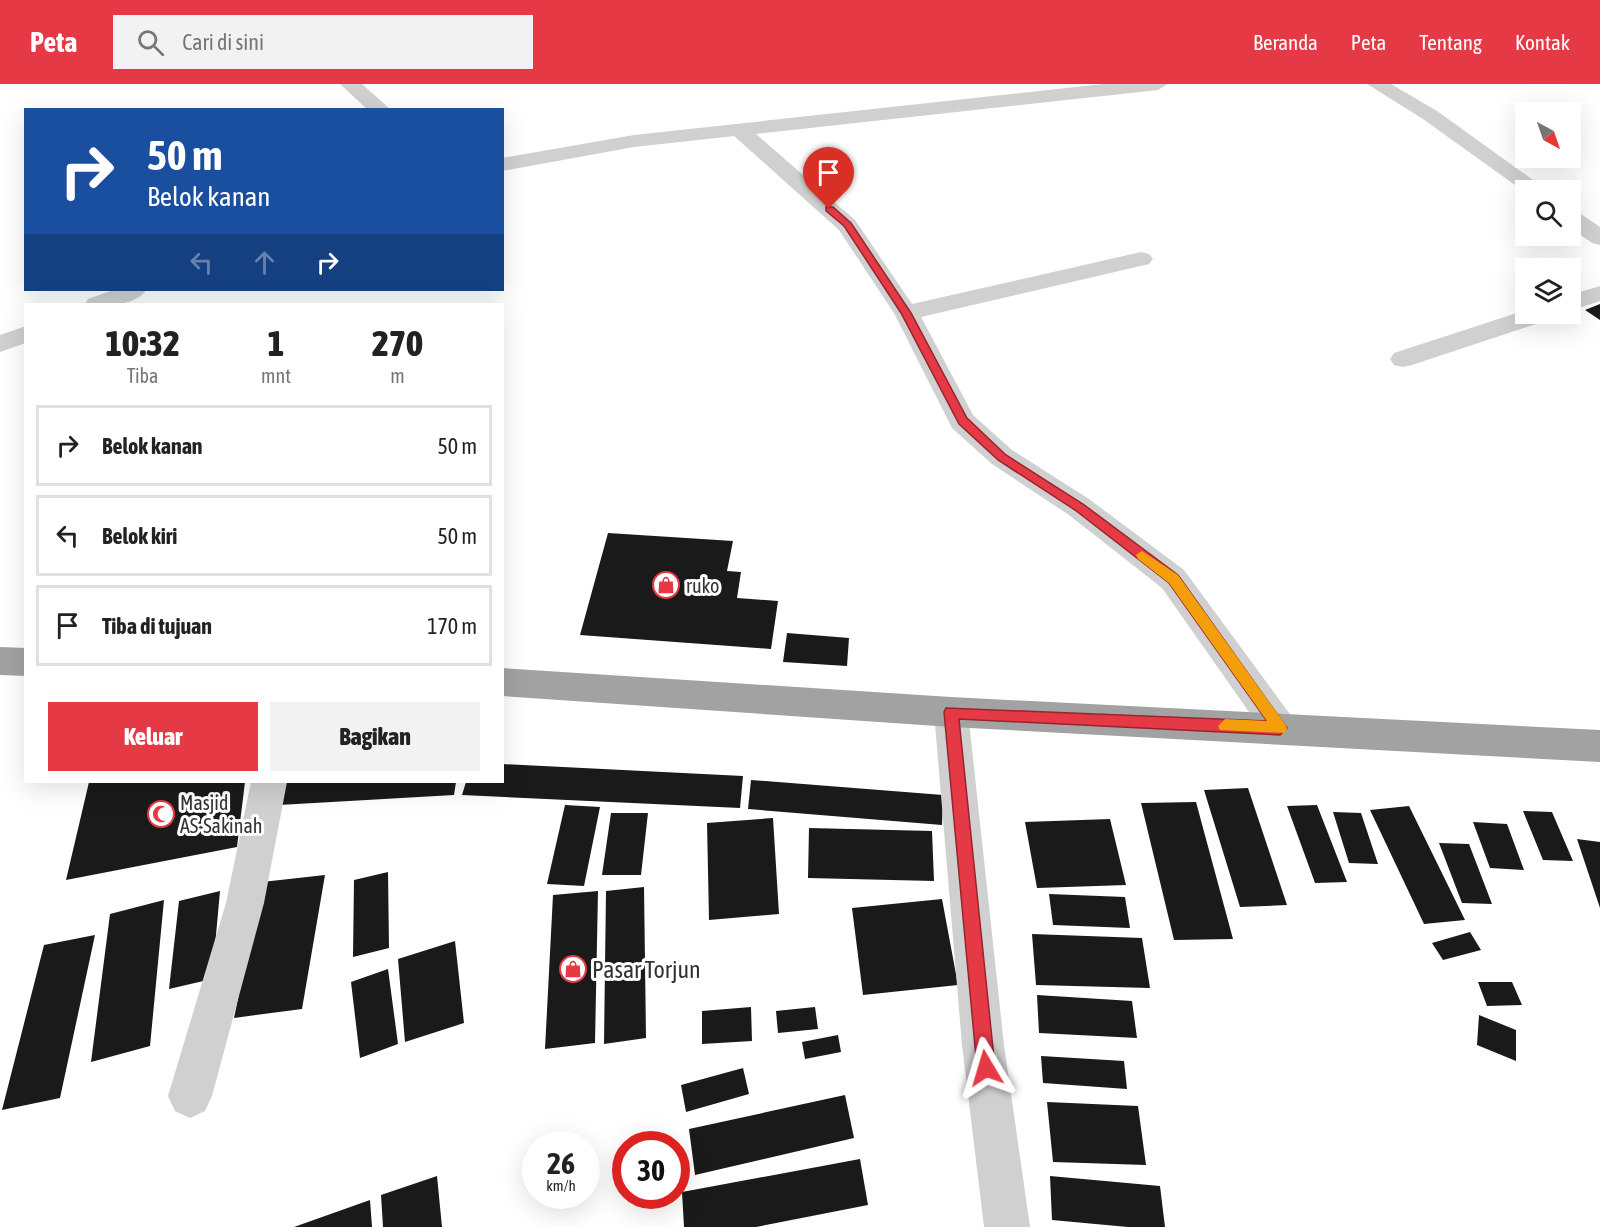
<!DOCTYPE html>
<html lang="id">
<head>
<meta charset="utf-8">
<style>
	:root { --surface:#fff; --page:#f2f2f2; --text:#222; --muted:#767676; --line:#e0e0e0; --accent:#e63946 }
	body { margin:0; font-family:"Asap Condensed",sans-serif; background:var(--page); color:var(--text); height:100vh; display:flex; flex-direction:column; font-size:22px; white-space:nowrap }
	* { box-sizing:border-box; margin:0 }
	p { font-size:20px; color:var(--muted) }
	.icon { flex:none; width:33px; height:33px; fill:none; stroke:currentColor; stroke-width:2; stroke-linecap:round; stroke-linejoin:round }
	.map { position:relative; flex:1; overflow:hidden }
	.side { position:absolute; left:24px; top:219px; width:480px; height:480px; display:flex; flex-direction:column; background:var(--surface); border-radius:0px; box-shadow:0 6px 24px #0002 }
	.side>* { flex:none }
	.guide { position:absolute; left:24px; top:24px; width:480px; height:183px; border-radius:0px; box-shadow:0 6px 24px #0002; background:#1a4fa0; color:#fff; overflow:hidden }
	.needle { width:39px; rotate:140deg }
	.tools { position:absolute; left:1515px; top:18px; display:grid; gap:12px }
	.tools a { display:grid; place-items:center; width:66px; height:66px; border-radius:0px; background:var(--surface); box-shadow:0 6px 24px #0002; font-size:30px }
	.speed { position:absolute; left:522px; top:1047px; display:flex; gap:12px; font-size:30px; font-weight:700; text-align:center }
	.speed>* { display:grid; place-content:center; width:78px; height:78px; border-radius:50%; background:var(--surface); box-shadow:0 6px 24px #0002; line-height:1 }
	.speed small { font-size:15px; font-weight:400 }
	.speed .limit { border:9px solid #d22; background:#fff; color:#111 }
	.pin { position:absolute; display:grid; place-items:center; width:51px; height:51px; color:#fff; margin:-62px -26px; border-radius:50% 50% 50% 0; rotate:-45deg; box-shadow:0 0 6px #0007 }
	.pin .icon { rotate:45deg }
	.me { position:absolute; width:66px; margin:-33px; rotate:353deg; stroke-linejoin:round; filter:drop-shadow(0 0 4px #0008) }
	.turn { display:flex; align-items:center; gap:21px; height:126px; padding:0 24px; font-size:27px }
	.turn .icon { width:78px; height:78px; stroke-width:2.5 }
	.turn b { display:block; font-size:42px; line-height:51px }
	.lanes { display:flex; align-items:center; height:57px; padding:0 24px; background:#0003; justify-content:center; gap:30px; direction:ltr }
	.lanes .off { opacity:.35 }
	.eta { display:flex; justify-content:space-evenly; align-items:center; height:102px; text-align:center }
	.eta b { font-size:36px; font-weight:800; line-height:42px }
	.action { display:flex; gap:12px; margin-top:auto; padding:12px 24px }
	.action a { flex:1; height:69px; border-radius:0px; background:var(--accent); color:#fff; font-size:24px; font-weight:800; line-height:69px; text-align:center }
	.action a+a { background:var(--page); color:var(--text) }
	ul { padding:0; list-style:none }
	li { display:flex; align-items:center; gap:18px; height:81px; margin:0 12px 9px; padding:0 12px; border:3px solid var(--line); border-radius:0px }
	li div { flex:1 }
	li b { display:block; font-size:22px }
	li em { font-style:normal }
	header { display:flex; align-items:center; gap:36px; box-sizing:border-box; height:84px; padding:0 30px; background:var(--accent); color:#fff }
	header strong { font-size:28px }
	nav { display:flex; gap:33px; margin-inline-start:auto; font-size:21px }
	.search { width:420px; height:54px; background:var(--page); display:flex; align-items:center; gap:15px; box-sizing:border-box; padding:0 21px; border-radius:0px; color:var(--muted); font-size:22px }
	.map>svg:first-child { display:block }
	.building { fill:#1a1a1a }
	.lines { fill:none; stroke-linecap:round; stroke-linejoin:round }
	.minor { fill:#d0d0d0; fill-rule:evenodd }
	.trunk { fill:#a2a2a2; fill-rule:evenodd }
	.route { fill:#e63946; stroke:#96252e; stroke-width:1.5 }
	.slow { fill:#f59e0b }
	.labels { text-anchor:middle; dominant-baseline:central; stroke-width:6; stroke-linejoin:round; paint-order:stroke }
	.poi-label { font-size:20px; fill:#333; stroke:#fff; text-anchor:start }
	.near-poi-label { font-size:24px; fill:#333; stroke:#fff; text-anchor:start }
</style>
</head>
<body>
<header>
<strong>Peta</strong>
<div class="search"><svg class="icon" aria-label="search" viewBox="0 0 24 24"><circle cx="10" cy="10" r="6"/><path d="M15 15l6 6"/></svg>Cari di sini</div>
<nav><a>Beranda</a><a>Peta</a><a>Tentang</a><a>Kontak</a></nav>
</header>
<div class="map">
<svg width="1600" height="1143" viewBox="0 0 1600 1143">
	<rect width="100%" height="100%" fill="#fff"/>
	<path class="building" d="M1600,220V236L1585,226Z
		M608,449L733,457L727,487L741,488L737,514L778,517L771,565L580,551Z
		M787,549L849,554L847,582L783,578Z
		M502,680L743,692L740,724L462,711L466,698H502Z
		M751,696L943,711L942,741L748,725Z
		M89,698H245L237,763L66,796Z
		M285,698H456L454,711L279,721Z
		M1248,704L1287,821L1240,823L1204,706Z
		M1196,718L1233,855L1174,856L1141,719Z
		M565,721L600,723L584,802L547,800Z
		M1317,721L1347,798L1315,799L1287,722Z
		M1409,722L1465,836L1424,840L1370,726Z
		M1523,727L1552,728L1573,777L1543,776Z
		M1333,728L1361,729L1378,780L1349,779Z
		M611,729H648L641,791H602Z
		M773,734L779,830L709,836L707,739Z
		M1110,735L1126,801L1037,804L1025,738Z
		M1473,738L1507,740L1524,786L1490,784Z
		M809,744L932,747L934,797L808,794Z
		M1577,755L1600,758V824Z
		M1439,759L1469,760L1492,820L1462,819Z
		M388,788L389,864L353,873L354,796Z
		M325,791L302,925L234,934L262,798Z
		M644,803L646,954L604,960L606,807Z
		M220,807L212,895L169,905L179,817Z
		M598,807L595,959L545,965L553,811Z
		M1049,810L1125,813L1130,844L1053,841Z
		M942,815L958,901L863,911L852,824Z
		M164,816L150,962L91,978L110,830Z
		M1470,848L1481,866L1443,876L1432,859Z
		M1032,850L1142,854L1150,904L1036,901Z
		M95,851L60,1014L2,1026L44,861Z
		M455,857L464,939L405,958L398,875Z
		M388,885L398,960L360,974L351,898Z
		M1478,898H1512L1522,921L1487,922Z
		M1037,911L1132,917L1137,954L1039,949Z
		M751,923L752,957L702,960V927Z
		M815,923L818,945L778,949L776,927Z
		M1479,931L1516,946V977L1477,961Z
		M838,951L841,968L805,975L802,958Z
		M1041,972L1124,977L1127,1005L1043,999Z
		M743,984L749,1010L686,1028L681,1001Z
		M845,1011L854,1054L695,1091L689,1045Z
		M1047,1018L1138,1022L1146,1081L1053,1078Z
		M860,1075L868,1121L756,1143H684L682,1108Z
		M437,1092L442,1143H383L381,1111Z
		M1050,1092L1160,1102L1165,1143H1128L1052,1136Z
		M370,1116L372,1143H294Z"/>
	<g class="lines">
		<path class="minor" d="M340,0H362L391,26H368Z
			M1104,0H1168L1158,6L756,50L855,136L912,220L1141,168L1149,170L1153,175L1149,180L921,233L973,331L1012,366L1089,415L1184,486L1292,633L1297,644L1292,655L1280,659L1268,655L1162,504L1069,431L992,380L952,344L894,229L839,146L734,52L634,63L502,87V74L634,51Z
			M1367,0H1391L1437,27L1547,106H1526V109L1423,35Z
			M1570,126L1578,128L1600,143V161L1592,159L1570,144Z
			M1600,202V217L1570,227V211Z
			M113,206H146C135,223 103,222 85,220L88,215Z
			M1526,226V230H1551L1548,236L1412,281L1403,283L1394,281L1390,275L1394,269Z
			M26,242V259L0,268V251Z
			M951,613L963,618L968,628L1004,961L1030,1143H984L962,961L934,628L939,618Z
			M251,698H287L264,819L212,1012L205,1027L190,1034L175,1027L168,1012L226,819Z"/>
		<path class="trunk" d="M0,563L26,564V592L0,591Z
			M502,584L951,613L1600,646V678L951,643L502,612Z"/>
	</g>
	<path class="route" d="M826,123H833L851,139L911,229L967,334L1006,371L1083,420L1178,491L1287,644L1280,651L959,635L995,984L992,990L986,993L980,990L977,984L944,628L946,624L1267,637L1169,499L1075,426L998,376L959,340L901,229L844,142L826,127Z"/>
	<path class="slow" d="M1142,467L1178,491L1285,640L1287,644L1285,649L1220,646L1218,642L1225,635L1267,637L1169,499L1138,475L1136,471Z"/>
	<defs>
		<symbol id="shop-ring" viewBox="-11 -11 22 22"><circle r="9.5" fill="#fff" stroke="#e63946" stroke-width="1.5"/><path d="M-5-2.5h2.3a2.7 3.5 0 0 1 5.4 0H5L5.5 6h-11ZM-1.5-2.5h3a1.5 2.3 0 0 0-3 0Z" fill="#e63946"/></symbol>
		<symbol id="mosque-ring" viewBox="-11 -11 22 22"><circle r="9.5" fill="#fff" stroke="#e63946" stroke-width="1.5"/><path d="M3.5-4.9A6 6 0 1 0 3.5 4.9A5 5 0 1 1 3.5-4.9Z" fill="#e63946"/></symbol>
	</defs>
	<g fill-rule="evenodd">
		<use href="#shop-ring" x="651" y="486" width="30" height="30"/>
		<use href="#mosque-ring" x="146" y="715" width="30" height="30"/>
		<use href="#shop-ring" x="558" y="870" width="30" height="30"/>
	</g>
	<g class="labels">
		<g class="poi-label">
			<text x="686" y="501">ruko</text>
			<text x="180" y="718">Masjid<tspan x="180" dy="23">AS-Sakinah</tspan></text>
		</g>
		<g class="near-poi-label">
			<text x="592" y="885">Pasar Torjun</text>
		</g>
	</g>
</svg>
<div class="tools">
<a><svg class="needle" viewBox="-14 -14 28 28"><path d="M0-13l5 13h-10z" fill="#e53935"/><path d="M0 13l5-13h-10z" fill="#767676"/></svg></a>
<a><svg class="icon" aria-label="search" viewBox="0 0 24 24"><circle cx="10" cy="10" r="6"/><path d="M15 15l6 6"/></svg></a>
<a><svg class="icon" aria-label="layers" viewBox="0 0 24 24"><path d="M12 4l9 5-9 5-9-5zM3 14l9 5 9-5"/></svg></a>
</div>
<div class="speed"><div>26<small>km/h</small></div><div class="limit">30</div></div>
<div class="pin" style="left:829px;top:125px;background:#d93025"><svg class="icon" aria-label="arrive" viewBox="0 0 24 24"><path d="M6 21V4h12l-3 4 3 4H6"/></svg></div>
<svg class="me" style="left:986px;top:984px" viewBox="-20 -20 40 40"><path d="M0-17L14 15 0 8-14 15z" fill="#e63946" stroke="#fff" stroke-width="4"/></svg>
<div class="guide">
<div class="turn"><svg class="icon" aria-label="right" viewBox="0 0 24 24"><path d="M7 20v-9h11M14 6l5 5-5 5"/></svg><div><b>50 m</b>Belok kanan</div></div>
<div class="lanes"><svg class="icon off" aria-label="left" viewBox="0 0 24 24"><path d="M17 20v-9H6M10 6l-5 5 5 5"/></svg><svg class="icon off" aria-label="ahead" viewBox="0 0 24 24"><path d="M12 20V5M6 11l6-6 6 6"/></svg><svg class="icon" aria-label="right" viewBox="0 0 24 24"><path d="M7 20v-9h11M14 6l5 5-5 5"/></svg></div>
</div>
<section class="side">
<div class="eta">
<div><b>10:32</b><p>Tiba</p></div>
<div><b>1</b><p>mnt</p></div>
<div><b>270</b><p>m</p></div>
</div>
<ul>
<li><svg class="icon" aria-label="right" viewBox="0 0 24 24"><path d="M7 20v-9h11M14 6l5 5-5 5"/></svg><div><b>Belok kanan</b></div><em>50 m</em></li>
<li><svg class="icon" aria-label="left" viewBox="0 0 24 24"><path d="M17 20v-9H6M10 6l-5 5 5 5"/></svg><div><b>Belok kiri</b></div><em>50 m</em></li>
<li><svg class="icon" aria-label="arrive" viewBox="0 0 24 24"><path d="M6 21V4h12l-3 4 3 4H6"/></svg><div><b>Tiba di tujuan</b></div><em>170 m</em></li>
</ul>
<div class="action"><a>Keluar</a><a>Bagikan</a></div>
</section>
</div>
</body>
</html>
